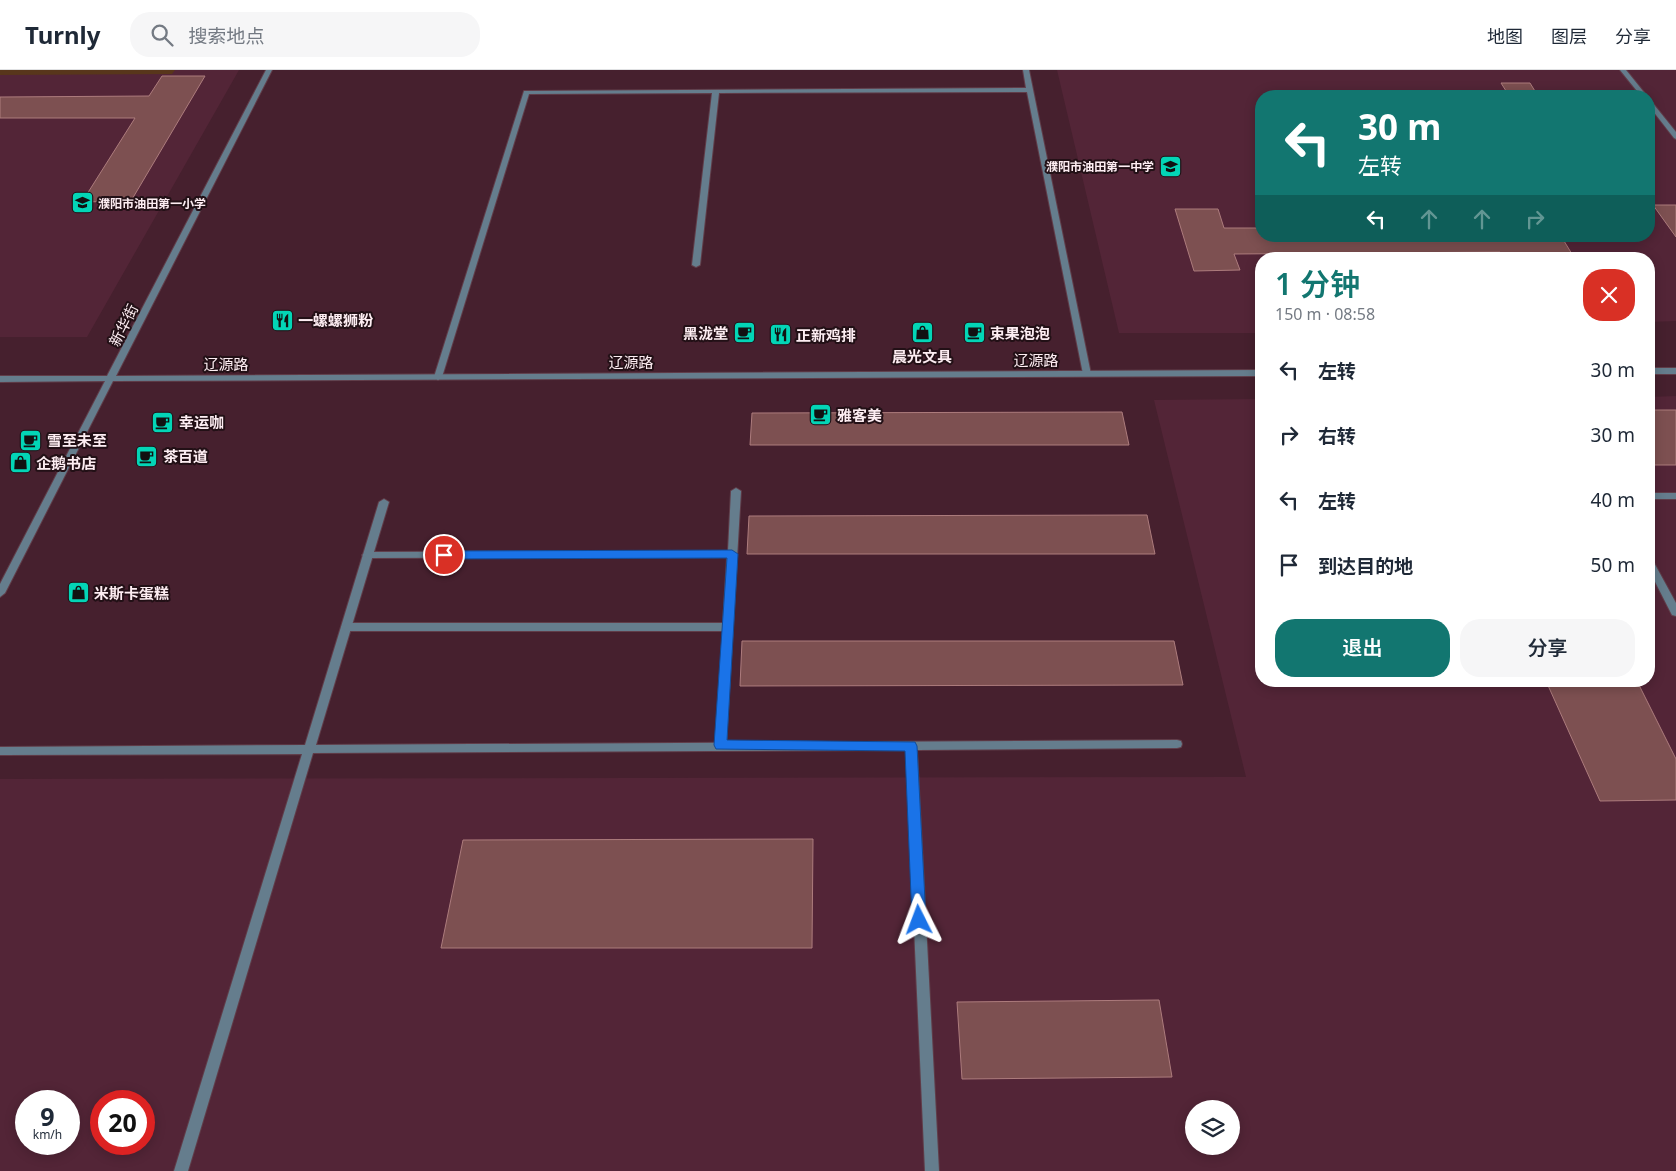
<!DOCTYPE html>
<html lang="zh">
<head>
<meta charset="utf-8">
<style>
	:root { --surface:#fff; --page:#f6f6f7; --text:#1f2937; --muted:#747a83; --line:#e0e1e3; --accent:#127670 }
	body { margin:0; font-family:"Noto Sans","Noto Sans SC",sans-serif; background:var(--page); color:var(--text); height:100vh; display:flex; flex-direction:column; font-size:19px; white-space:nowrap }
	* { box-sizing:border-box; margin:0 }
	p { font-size:16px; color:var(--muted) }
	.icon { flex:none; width:28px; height:28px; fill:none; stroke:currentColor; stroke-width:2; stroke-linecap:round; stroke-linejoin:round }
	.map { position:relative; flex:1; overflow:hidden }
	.panel { position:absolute; left:1255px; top:182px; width:400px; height:435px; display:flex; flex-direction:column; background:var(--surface); border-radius:20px; box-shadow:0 2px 12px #0003 }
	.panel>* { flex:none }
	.top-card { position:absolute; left:1255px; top:20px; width:400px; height:152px; border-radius:20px; box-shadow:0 2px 12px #0003; background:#127670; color:#fff; overflow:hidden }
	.fabs { position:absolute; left:1185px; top:1030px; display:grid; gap:10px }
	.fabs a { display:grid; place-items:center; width:55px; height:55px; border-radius:50%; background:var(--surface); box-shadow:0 2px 12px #0003; font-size:25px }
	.speed { position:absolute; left:15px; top:1020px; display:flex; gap:10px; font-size:25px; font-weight:700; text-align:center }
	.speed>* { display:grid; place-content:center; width:65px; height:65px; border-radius:50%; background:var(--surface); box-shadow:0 2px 12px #0003; line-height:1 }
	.speed small { font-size:12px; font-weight:400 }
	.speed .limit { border:8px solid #d22; background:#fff; color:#111 }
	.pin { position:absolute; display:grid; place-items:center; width:42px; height:42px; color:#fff; margin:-21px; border:2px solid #fff; border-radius:50%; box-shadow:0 1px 5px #0007 }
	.me { position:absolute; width:55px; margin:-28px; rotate:357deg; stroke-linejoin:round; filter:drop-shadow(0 0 4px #0008) }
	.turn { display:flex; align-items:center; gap:18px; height:105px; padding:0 20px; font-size:22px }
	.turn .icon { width:65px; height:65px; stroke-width:2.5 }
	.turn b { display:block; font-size:35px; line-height:42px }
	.lanes { display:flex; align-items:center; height:48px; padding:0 20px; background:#0003; justify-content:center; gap:25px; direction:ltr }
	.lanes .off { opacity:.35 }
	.round { display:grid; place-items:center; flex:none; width:52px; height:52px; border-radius:20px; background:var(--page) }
	.headline { display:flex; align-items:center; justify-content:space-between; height:85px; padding:0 20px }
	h1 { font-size:30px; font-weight:600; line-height:38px; color:var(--accent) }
	.action { display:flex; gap:10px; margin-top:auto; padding:10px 20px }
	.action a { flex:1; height:58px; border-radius:20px; background:var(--accent); color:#fff; font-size:20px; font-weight:600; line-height:58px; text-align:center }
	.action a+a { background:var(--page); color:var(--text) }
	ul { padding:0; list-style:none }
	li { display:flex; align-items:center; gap:15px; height:65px; padding:0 20px }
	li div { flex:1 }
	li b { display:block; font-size:19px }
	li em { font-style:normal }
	header { display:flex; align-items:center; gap:30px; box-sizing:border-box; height:70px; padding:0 25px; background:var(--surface); border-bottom:1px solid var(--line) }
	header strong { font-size:24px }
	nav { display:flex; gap:28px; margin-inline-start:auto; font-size:18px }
	.search { width:350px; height:45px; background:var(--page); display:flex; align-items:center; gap:12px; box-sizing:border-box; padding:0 18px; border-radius:20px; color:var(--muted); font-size:19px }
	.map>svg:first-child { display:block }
	.built { fill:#532537; fill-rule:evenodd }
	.green { fill:#58361b }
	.building { fill:#7d5051; stroke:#ad7c7d }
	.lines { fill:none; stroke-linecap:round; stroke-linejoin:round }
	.service-casing { stroke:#603d49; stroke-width:2 }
	.minor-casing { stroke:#603d49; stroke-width:2 }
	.service { fill:#657d8d; fill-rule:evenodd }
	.minor { fill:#657d8d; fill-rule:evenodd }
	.route { fill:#1a73e8; stroke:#114b97 }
	.labels { text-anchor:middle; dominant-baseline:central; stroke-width:4; stroke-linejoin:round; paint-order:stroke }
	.far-poi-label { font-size:12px; font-weight:bold; fill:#fdedf2; stroke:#221016; text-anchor:end }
	.poi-label { font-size:15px; font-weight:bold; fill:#fdedf2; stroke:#221016; text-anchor:start }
	.street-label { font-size:15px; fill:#fdedf2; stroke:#221016 }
</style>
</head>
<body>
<header>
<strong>Turnly</strong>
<div class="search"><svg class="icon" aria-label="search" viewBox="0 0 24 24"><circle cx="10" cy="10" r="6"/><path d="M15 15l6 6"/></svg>搜索地点</div>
<nav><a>地图</a><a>图层</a><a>分享</a></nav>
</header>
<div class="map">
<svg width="1676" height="1101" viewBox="0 0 1676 1101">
	<rect width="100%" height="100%" fill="#46202e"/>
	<path class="built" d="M0,0H239L87,267H0Z
		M1057,0H1676V251L1649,252V189H1261V263H1119ZM1261,26H1649V166H1261Z
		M1676,326V1101H0V709L1246,707L1154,330L1261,329V611H1649V327ZM26,1031H69V1074H26ZM101,1031H144V1074H101ZM1194,1039H1231V1076H1194Z"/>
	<path class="green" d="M0,0H175L172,4L0,5Z"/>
	<path class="building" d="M162,6H205L131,131L82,132L135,48H0V27L149,26Z
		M1501,13H1530L1538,26H1630H1415L1414,24H1508Z
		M1653,135H1676V167Z
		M1175,139H1218L1224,158H1261V166H1561L1575,189H1504L1500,182L1234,184L1240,200L1194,201Z
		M1649,340H1676V395H1649Z
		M1122,342L1129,375H750L752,343Z
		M1147,445L1155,484H747L749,446Z
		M742,571H1174L1183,615L740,616Z
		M1546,611H1637L1676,689V730L1600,731Z
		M813,769L812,878H441L463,770Z
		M1159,930L1172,1007L962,1009L957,932Z"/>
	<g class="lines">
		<defs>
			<path id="service" d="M1023,0H1029L1091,304L1090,306H1084L1083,304L1027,22L719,23L700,195L696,197L692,195L712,23L529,24L442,307L438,310L434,307L524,21L1026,18Z
				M1620,0H1626L1647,26H1641Z
				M1649,30L1651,31L1676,62V69L1674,68L1649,36Z
				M1649,423H1676V429H1649Z
				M384,429L389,432L316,675L1177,670L1181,671L1182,674L1181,677L1177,678L917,680L939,1101H925L906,680L313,683L188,1101H174L302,684L0,685V677L305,675L379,432Z
				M1649,488L1652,489L1676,533V546L1672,545L1649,500Z"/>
			<path id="minor" d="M266,0H272L116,306L1261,300V306L113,311L5,523L0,527V514L105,311L0,312V306H107Z
				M1649,298H1676V304H1649Z
				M736,418L741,421L726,675L725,678L721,679L717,678L716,675L723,561H346L341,557L346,553H723L727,487L367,488L362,485L367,482L728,481L731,421Z"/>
		</defs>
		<use href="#service" class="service-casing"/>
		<use href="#minor" class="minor-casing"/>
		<use href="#service" class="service"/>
		<use href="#minor" class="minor"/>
	</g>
	<path class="route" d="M732,480L738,484L727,670L915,672L917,676L926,850L924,854L919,856L914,854L912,850L905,681L716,679L714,675L727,488L444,489L438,485L444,481Z"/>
	<defs>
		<symbol id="school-square" viewBox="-11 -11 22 22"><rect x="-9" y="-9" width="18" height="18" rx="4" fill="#03d5b6" stroke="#221016"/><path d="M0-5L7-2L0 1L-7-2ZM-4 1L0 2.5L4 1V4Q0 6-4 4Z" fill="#111"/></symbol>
		<symbol id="restaurant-square" viewBox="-11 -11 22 22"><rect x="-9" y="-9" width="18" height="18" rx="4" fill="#03d5b6" stroke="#221016"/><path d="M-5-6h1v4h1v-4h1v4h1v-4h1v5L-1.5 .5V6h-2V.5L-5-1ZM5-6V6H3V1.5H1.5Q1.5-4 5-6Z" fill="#111"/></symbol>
		<symbol id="cafe-square" viewBox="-11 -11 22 22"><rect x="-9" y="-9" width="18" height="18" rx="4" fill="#03d5b6" stroke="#221016"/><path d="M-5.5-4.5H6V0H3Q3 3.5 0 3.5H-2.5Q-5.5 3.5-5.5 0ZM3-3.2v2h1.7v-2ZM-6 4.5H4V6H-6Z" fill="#111"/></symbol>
		<symbol id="shop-square" viewBox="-11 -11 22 22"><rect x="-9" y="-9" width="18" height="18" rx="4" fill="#03d5b6" stroke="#221016"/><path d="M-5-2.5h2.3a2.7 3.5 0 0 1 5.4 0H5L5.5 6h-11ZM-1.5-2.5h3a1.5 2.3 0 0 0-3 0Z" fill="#111"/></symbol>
	</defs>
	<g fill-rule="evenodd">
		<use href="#school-square" x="1158" y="84" width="25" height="25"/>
		<use href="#school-square" x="70" y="120" width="25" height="25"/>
		<use href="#restaurant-square" x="270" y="238" width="25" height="25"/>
		<use href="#cafe-square" x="732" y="250" width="25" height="25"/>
		<use href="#shop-square" x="910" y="250" width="25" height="25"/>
		<use href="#cafe-square" x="962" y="250" width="25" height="25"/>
		<use href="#restaurant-square" x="768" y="252" width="25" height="25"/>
		<use href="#cafe-square" x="808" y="332" width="25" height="25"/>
		<use href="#cafe-square" x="150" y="340" width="25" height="25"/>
		<use href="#cafe-square" x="18" y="358" width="25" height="25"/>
		<use href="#cafe-square" x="134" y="374" width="25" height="25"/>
		<use href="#shop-square" x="8" y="380" width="25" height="25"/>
		<use href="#shop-square" x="66" y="510" width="25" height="25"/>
	</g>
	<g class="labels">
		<g class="far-poi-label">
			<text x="1154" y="96">濮阳市油田第一中学</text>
			<text x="98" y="133" text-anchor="start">濮阳市油田第一小学</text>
		</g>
		<g class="poi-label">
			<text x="298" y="250">一螺螺狮粉</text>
			<text x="728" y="263" text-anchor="end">黑泷堂</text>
			<text x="990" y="263">束果泡泡</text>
			<text x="796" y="265">正新鸡排</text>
			<text x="922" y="286" text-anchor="middle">晨光文具</text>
			<text x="837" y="345">雅客美</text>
			<text x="179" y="352">幸运咖</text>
			<text x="47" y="370">雪至未至</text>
			<text x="163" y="386">茶百道</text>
			<text x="36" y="393">企鹅书店</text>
			<text x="94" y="523">米斯卡蛋糕</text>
		</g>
		<g class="street-label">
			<text transform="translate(123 255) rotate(-63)">新华街</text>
			<text x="1036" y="290">辽源路</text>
			<text x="631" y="292">辽源路</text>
			<text x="226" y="294">辽源路</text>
		</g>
	</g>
</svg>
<div class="fabs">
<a><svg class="icon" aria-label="layers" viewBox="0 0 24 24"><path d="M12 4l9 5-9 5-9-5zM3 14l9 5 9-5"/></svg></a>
</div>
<div class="speed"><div>9<small>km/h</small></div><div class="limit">20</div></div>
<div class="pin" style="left:444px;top:485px;background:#d93025"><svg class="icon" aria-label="arrive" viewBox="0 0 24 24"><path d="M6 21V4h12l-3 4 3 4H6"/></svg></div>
<svg class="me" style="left:919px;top:850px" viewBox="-20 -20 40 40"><path d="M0-17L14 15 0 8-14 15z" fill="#1a73e8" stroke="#fff" stroke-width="4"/></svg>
<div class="top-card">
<div class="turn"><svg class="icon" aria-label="left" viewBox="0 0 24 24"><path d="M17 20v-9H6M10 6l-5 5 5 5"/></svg><div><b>30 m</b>左转</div></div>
<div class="lanes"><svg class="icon" aria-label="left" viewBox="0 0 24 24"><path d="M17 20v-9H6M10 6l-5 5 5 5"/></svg><svg class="icon off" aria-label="ahead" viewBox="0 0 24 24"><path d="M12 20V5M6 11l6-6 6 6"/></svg><svg class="icon off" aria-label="ahead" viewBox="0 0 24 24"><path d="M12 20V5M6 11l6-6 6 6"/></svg><svg class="icon off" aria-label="right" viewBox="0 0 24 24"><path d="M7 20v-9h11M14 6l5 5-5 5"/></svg></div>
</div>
<section class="panel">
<div class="headline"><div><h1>1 分钟</h1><p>150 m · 08:58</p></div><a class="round" style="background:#d93025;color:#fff"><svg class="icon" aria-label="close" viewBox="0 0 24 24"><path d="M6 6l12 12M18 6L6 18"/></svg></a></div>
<ul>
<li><svg class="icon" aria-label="left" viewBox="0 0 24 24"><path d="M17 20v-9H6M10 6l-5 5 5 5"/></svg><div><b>左转</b></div><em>30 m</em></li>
<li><svg class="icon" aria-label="right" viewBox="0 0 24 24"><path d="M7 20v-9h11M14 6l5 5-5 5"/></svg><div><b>右转</b></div><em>30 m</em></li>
<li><svg class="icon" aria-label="left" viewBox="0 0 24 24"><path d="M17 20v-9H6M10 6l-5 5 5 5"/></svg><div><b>左转</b></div><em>40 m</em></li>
<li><svg class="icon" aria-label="arrive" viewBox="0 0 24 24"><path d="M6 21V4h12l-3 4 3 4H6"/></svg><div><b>到达目的地</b></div><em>50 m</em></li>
</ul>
<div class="action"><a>退出</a><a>分享</a></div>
</section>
</div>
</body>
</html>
